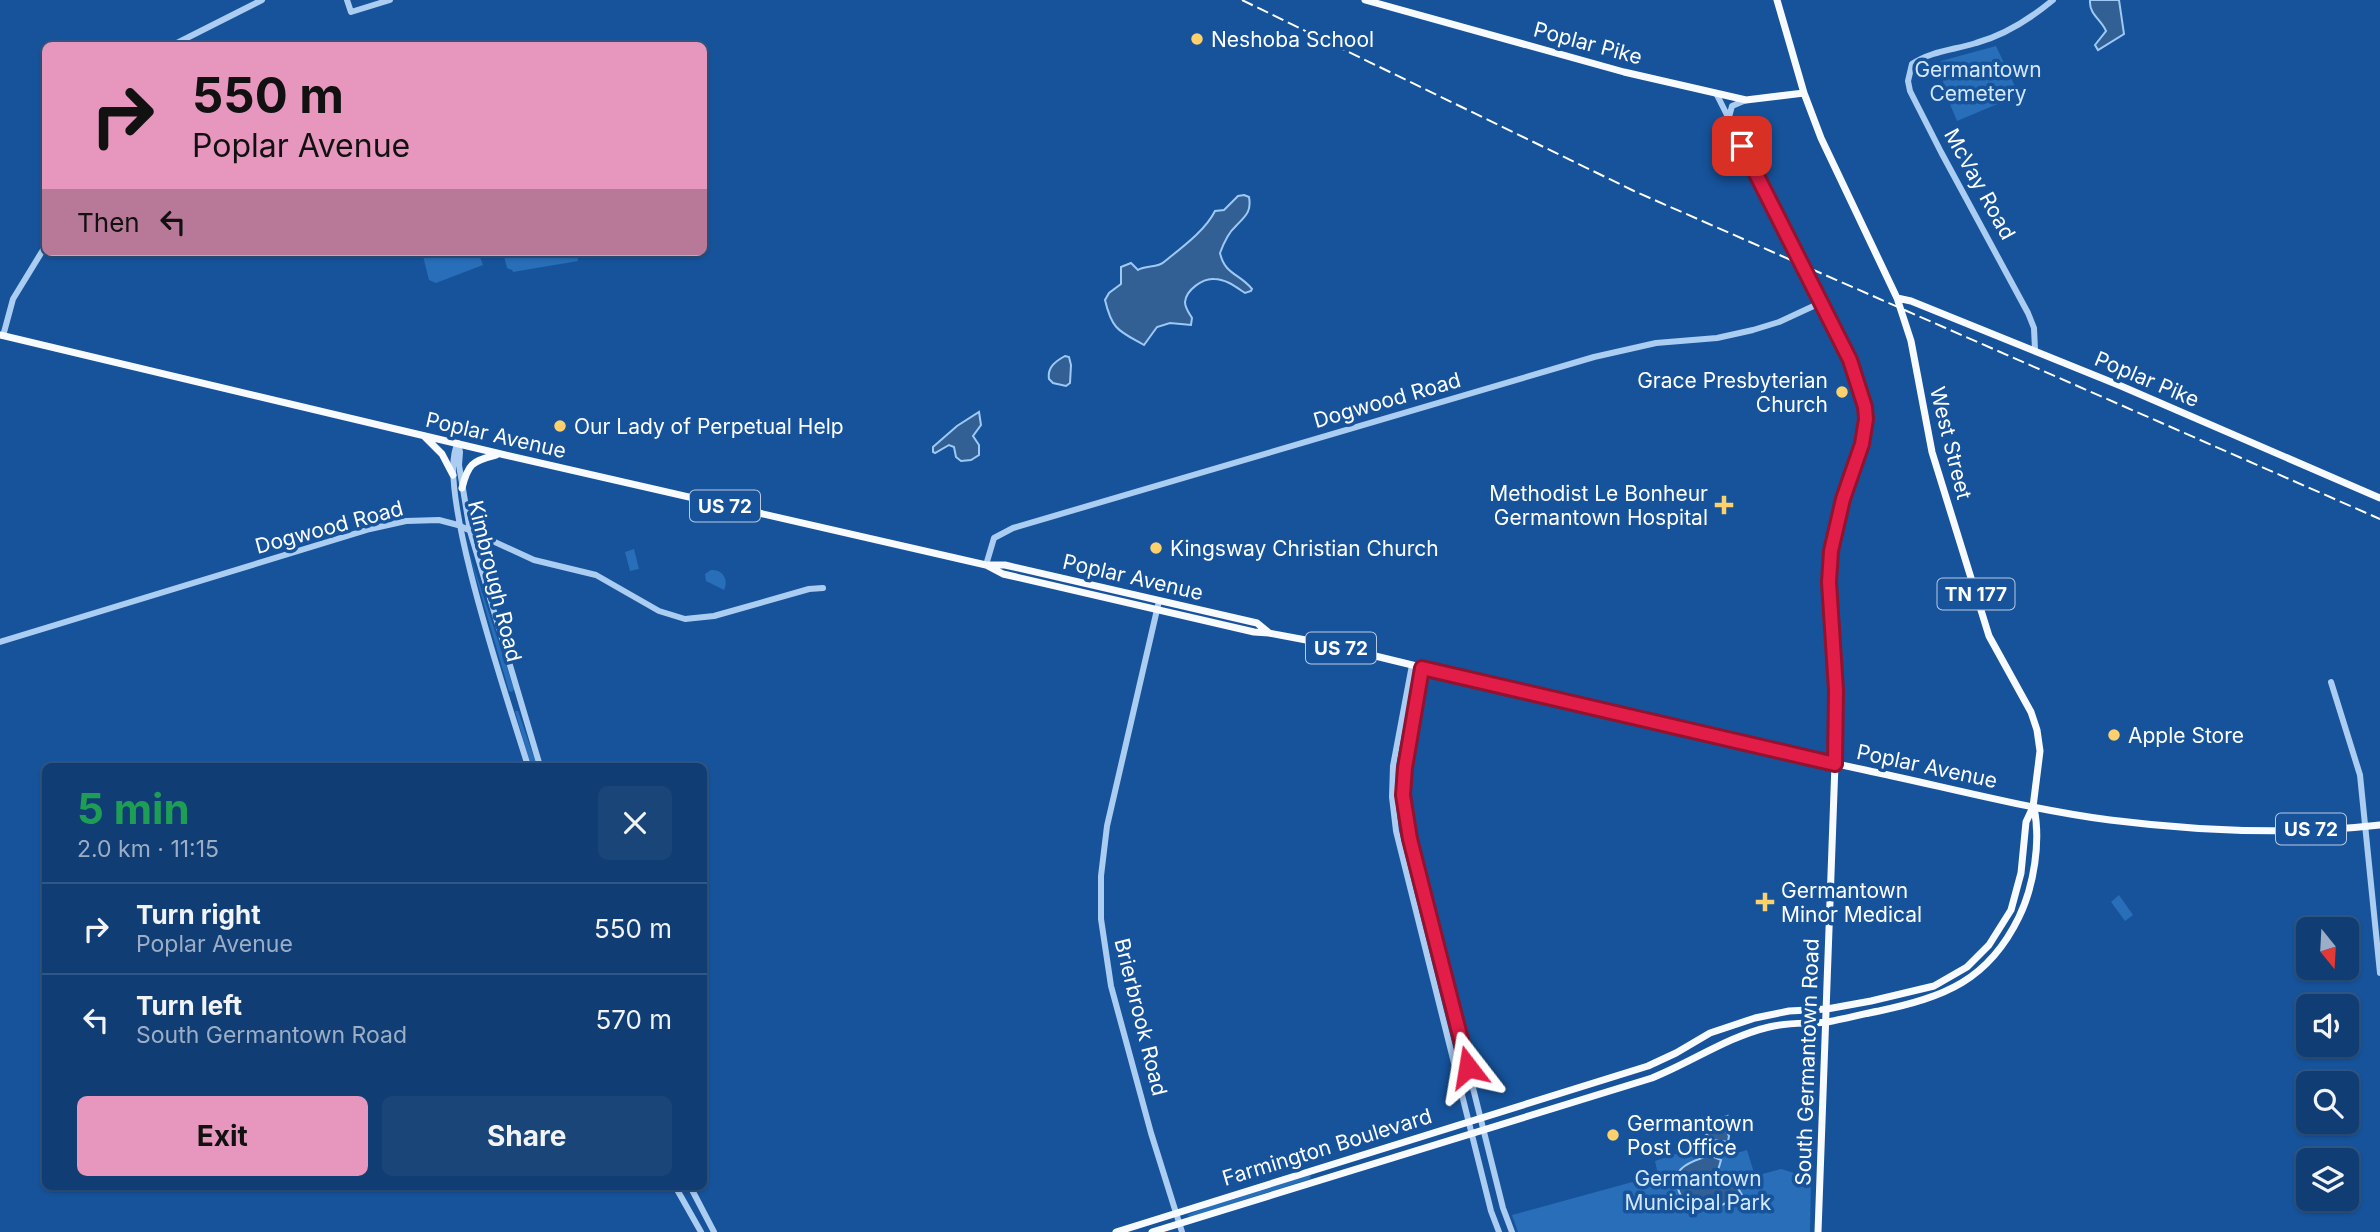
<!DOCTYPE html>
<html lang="en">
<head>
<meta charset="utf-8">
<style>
	:root { --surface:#103e74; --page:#194579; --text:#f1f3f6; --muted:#9caec5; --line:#305786; --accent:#e797bd }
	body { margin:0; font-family:Inter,sans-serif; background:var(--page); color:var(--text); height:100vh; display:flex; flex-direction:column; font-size:26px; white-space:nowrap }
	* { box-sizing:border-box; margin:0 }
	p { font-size:23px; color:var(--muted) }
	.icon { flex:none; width:38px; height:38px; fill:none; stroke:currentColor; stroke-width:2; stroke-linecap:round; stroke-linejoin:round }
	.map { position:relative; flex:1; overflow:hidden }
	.sheet { position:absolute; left:42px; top:763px; width:665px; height:427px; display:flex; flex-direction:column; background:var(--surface); border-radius:10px; box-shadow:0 2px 5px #0004,0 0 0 2px var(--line) }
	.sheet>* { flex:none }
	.hud { position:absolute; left:42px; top:42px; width:665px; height:214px; border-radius:10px; box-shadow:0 2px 5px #0004,0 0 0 2px var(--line); background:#e797bd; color:#111; overflow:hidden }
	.needle { width:46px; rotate:162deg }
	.fabs { position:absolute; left:2296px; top:917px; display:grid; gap:14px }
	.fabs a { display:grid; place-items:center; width:63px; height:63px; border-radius:10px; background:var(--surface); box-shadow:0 2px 5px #0004,0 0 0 2px var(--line); font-size:35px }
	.pin { position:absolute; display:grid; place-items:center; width:60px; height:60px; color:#fff; margin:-30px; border-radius:14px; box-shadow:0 4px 10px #0006 }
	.me { position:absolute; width:77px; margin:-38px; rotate:346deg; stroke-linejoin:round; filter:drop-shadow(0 0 5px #0008) }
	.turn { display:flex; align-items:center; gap:24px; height:147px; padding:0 35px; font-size:32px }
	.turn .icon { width:91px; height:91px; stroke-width:2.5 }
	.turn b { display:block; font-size:49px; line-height:60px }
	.then { display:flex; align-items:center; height:66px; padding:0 35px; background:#0003; gap:14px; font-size:26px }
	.round { display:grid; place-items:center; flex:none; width:74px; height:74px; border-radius:10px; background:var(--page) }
	.summary { display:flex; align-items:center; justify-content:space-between; height:119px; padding:0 35px }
	h1 { font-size:42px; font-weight:700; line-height:52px; color:#1e9e55 }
	.primary-button { display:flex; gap:14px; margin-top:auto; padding:14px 35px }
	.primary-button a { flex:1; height:80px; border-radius:10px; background:var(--accent); color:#111; font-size:28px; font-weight:700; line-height:80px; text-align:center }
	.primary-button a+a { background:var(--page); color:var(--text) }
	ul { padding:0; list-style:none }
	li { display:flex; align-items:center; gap:21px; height:91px; padding:0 35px; border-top:2px solid var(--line) }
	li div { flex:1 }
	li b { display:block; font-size:26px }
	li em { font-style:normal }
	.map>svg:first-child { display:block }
	.green { fill:#296eb8 }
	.water { fill:#336094; stroke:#9ec9f5; stroke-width:2 }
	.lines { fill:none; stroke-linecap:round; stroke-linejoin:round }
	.minor { stroke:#accdf2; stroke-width:6 }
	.major { stroke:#f7faff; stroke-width:7 }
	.rail { stroke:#fff; stroke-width:2; stroke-dasharray:12 5; stroke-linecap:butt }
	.route-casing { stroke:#92132f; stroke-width:18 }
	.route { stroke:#e11d48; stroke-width:12 }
	.poi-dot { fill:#ffd16d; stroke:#16539b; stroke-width:2.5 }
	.labels { text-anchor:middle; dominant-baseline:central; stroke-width:7; stroke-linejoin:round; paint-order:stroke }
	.shield { fill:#16539b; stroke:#b9cbe1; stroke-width:2 }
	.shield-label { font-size:19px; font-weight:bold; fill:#fff }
	.poi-label { font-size:21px; fill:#fff; stroke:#16539b; text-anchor:start }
	.street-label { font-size:21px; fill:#fff; stroke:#16539b }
	.park-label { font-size:21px; fill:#d3e7fd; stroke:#16539b }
</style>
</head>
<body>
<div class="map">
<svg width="2380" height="1232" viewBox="0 0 2380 1232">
	<rect width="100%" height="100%" fill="#16539b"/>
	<path class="green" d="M1996,46L2019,95L1957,121L1944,90L1941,61Z
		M422,252H478L483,265L436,283L429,280Z
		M503,252H577L578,261L513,272L512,270L507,268Z
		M467,546L514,689L512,692L509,691Z
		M634,549L639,569L630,571L625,552Z
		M711,570C723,569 729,580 724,590L706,581L705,574Z
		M515,711H518L537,766H531Z
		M1402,836L1405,837L1429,928L1428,930L1415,893Z
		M2119,895L2133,915L2125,921L2111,902Z
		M1699,1146C1719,1153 1726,1157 1747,1150L1755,1176L1781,1169L1811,1178L1810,1232H1518L1512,1215L1658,1175L1655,1161Z
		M1311,1174L1310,1179L1190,1217L1187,1215L1229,1198Z"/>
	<path class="water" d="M2090,0H2119L2124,34L2098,50L2095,45L2106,31C2101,19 2089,15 2090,0Z
		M1244,195L1249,197C1252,213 1244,217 1235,227C1228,233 1223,245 1220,253C1225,275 1239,273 1252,289L1251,291L1245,293C1236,287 1226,279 1214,279C1203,278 1186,290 1185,302C1185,308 1189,313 1192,318L1191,325L1170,323L1157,327L1144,345C1119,331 1112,330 1105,300L1109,293L1121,284V267L1131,263L1138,270C1145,265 1158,268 1164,262C1181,248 1205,231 1215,211L1224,210L1238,196Z
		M1065,356L1069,357L1071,365L1070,383L1066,386L1053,383L1049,379C1047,367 1056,361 1065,356Z
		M979,412L981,425L973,436L979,445V455L971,460L961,461L956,457L954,447L949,445L935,453L933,452V447L957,426Z
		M1727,1116L1723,1126L1729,1136L1728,1142L1713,1140L1701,1130V1124Z
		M1705,1157H1714L1721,1160L1716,1177L1719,1180H1733L1742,1195L1722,1205L1689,1211C1671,1180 1669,1168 1705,1157Z"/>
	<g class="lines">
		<path class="minor" d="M347,0L351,12L390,0
			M171,46L262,0
			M1716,93L1850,360L1863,400L1866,419L1862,444L1843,499L1831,551L1829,581L1836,690L1835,764
			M1729,117L1732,106L1746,100
			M3,336L13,299L46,245
			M2035,350L2034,328L2028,313L1941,152L1910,91L1908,81L1912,64C1931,51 1954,50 1976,43C2005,35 2030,19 2053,0
			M458,443L460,452L459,465L470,531L540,766
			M458,443C433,483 512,713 528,766
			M986,565L994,538L1013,528L1594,357L1656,343L1717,338L1753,330L1779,322L1820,303
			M1159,601L1107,826L1101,876V919L1111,986L1151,1133L1182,1232
			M0,642L370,529L406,521L439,520L458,525L534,560L596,575L659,611L685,619L714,616L809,589L823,588
			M1412,665L1393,766L1392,797L1396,831L1491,1211L1499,1232
			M1422,668L1405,768L1403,795L1408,828L1503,1208L1512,1232
			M2331,682L2360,775L2380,973
			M675,1186L701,1232
			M690,1186L714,1232"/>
		<path class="major" d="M1365,0L1624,72L1746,100L1804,93
			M1897,298L1911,301L2121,386L2380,498
			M0,335L501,454L986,565H1005L1257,623L1268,632
			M424,436L442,454L453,475
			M462,488C468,464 472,461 496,455
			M986,565L1003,574L1254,632L1269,633L1322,643C1502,687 1683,731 1865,770C1946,787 2027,809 2110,820C2198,831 2292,835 2380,825
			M1116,1232L1648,1066L1676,1053L1710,1033L1755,1018L1789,1011L1827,1009L1871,1001L1934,986L1967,967L1989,945L2011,910L2021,873L2026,822L2033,807L2040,751L2037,730L2031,712L1989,636L1932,452L1911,341L1897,298L1821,138L1804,93L1777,0
			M1152,1232L1652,1078C1692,1062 1727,1037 1769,1027C1788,1022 1808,1024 1827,1022C1845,1019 1862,1014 1879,1011C1944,997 1988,981 2019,917C2034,886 2041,841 2034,808
			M1818,1232L1835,764"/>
		<path class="rail" d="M1242,0L1634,191L2380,519"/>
	</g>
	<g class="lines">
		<defs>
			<path id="route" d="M1468,1067L1410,839L1403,795L1405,768L1422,668L1835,764L1836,690L1829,582L1831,551L1843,499L1862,444L1866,419L1865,407L1850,360L1742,146"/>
		</defs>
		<use href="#route" class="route-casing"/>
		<use href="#route" class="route"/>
	</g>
	<g class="poi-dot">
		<circle cx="1197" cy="39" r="7"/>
		<circle cx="1842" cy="392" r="7"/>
		<circle cx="560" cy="426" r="7"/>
		<path d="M1720.5 494.5h7v7h7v7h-7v7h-7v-7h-7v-7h7z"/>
		<circle cx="1156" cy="548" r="7"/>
		<circle cx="2114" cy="735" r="7"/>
		<path d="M1761.5 891.5h7v7h7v7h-7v7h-7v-7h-7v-7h7z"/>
		<circle cx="1613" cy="1135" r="7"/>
	</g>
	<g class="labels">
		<g class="shield">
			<rect x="690" y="490.5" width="70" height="31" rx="5"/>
			<rect x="1937.5" y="578.5" width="77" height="31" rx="5"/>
			<rect x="1306" y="632.5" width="70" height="31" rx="5"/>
			<rect x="2276" y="813.5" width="70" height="31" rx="5"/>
		</g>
		<g class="shield-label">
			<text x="725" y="506">US 72</text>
			<text x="1976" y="594">TN 177</text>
			<text x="1341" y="648">US 72</text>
			<text x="2311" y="829">US 72</text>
		</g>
		<g class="poi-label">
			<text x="1211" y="39">Neshoba School</text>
			<text x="1828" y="380" text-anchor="end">Grace Presbyterian<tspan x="1828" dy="24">Church</tspan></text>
			<text x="574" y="426">Our Lady of Perpetual Help</text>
			<text x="1708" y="493" text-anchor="end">Methodist Le Bonheur<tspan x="1708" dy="24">Germantown Hospital</tspan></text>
			<text x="1170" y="548">Kingsway Christian Church</text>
			<text x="2128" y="735">Apple Store</text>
			<text x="1781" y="890">Germantown<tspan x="1781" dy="24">Minor Medical</tspan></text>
			<text x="1627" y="1123">Germantown<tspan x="1627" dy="24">Post Office</tspan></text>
		</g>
		<g class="street-label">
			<text transform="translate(1588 43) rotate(15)">Poplar Pike</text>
			<text transform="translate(1980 184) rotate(61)">McVay Road</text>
			<text transform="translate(2147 379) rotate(23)">Poplar Pike</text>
			<text transform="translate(1387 400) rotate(-16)">Dogwood Road</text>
			<text transform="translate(496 435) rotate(13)">Poplar Avenue</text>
			<text transform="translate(1951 443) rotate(76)">West Street</text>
			<text transform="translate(329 527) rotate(-15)">Dogwood Road</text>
			<text transform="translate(1133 577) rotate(13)">Poplar Avenue</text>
			<text transform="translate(495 581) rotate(76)">Kimbrough Road</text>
			<text transform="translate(1927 766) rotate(12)">Poplar Avenue</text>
			<text transform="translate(1141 1017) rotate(76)">Brierbrook Road</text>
			<text transform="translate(1807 1062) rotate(-88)">South Germantown Road</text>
			<text transform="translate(1327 1147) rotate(-17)">Farmington Boulevard</text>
		</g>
		<g class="park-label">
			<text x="1978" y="69">Germantown<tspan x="1978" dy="24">Cemetery</tspan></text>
			<text x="1698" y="1178">Germantown<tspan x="1698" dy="24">Municipal Park</tspan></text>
		</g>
	</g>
</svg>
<div class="fabs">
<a><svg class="needle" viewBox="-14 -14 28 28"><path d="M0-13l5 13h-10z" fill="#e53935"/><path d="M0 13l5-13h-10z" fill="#9caec5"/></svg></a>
<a><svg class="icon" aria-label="sound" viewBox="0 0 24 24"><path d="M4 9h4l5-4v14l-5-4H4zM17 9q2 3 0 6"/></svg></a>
<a><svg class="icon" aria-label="search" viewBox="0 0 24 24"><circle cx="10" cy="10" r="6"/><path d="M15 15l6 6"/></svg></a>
<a><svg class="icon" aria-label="layers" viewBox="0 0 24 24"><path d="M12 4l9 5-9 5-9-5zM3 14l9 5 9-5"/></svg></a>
</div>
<div class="pin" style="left:1742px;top:146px;background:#d93025"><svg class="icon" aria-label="arrive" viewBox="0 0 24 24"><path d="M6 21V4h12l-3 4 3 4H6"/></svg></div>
<svg class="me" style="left:1468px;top:1067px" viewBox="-20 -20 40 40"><path d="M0-17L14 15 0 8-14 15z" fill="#e11d48" stroke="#fff" stroke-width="4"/></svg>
<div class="hud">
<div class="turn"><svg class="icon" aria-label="right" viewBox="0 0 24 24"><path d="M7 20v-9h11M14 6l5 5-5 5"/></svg><div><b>550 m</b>Poplar Avenue</div></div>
<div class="then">Then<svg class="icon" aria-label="left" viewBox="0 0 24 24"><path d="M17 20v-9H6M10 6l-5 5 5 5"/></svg></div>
</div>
<section class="sheet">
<div class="summary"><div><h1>5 min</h1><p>2.0 km · 11:15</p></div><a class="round"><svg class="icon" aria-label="close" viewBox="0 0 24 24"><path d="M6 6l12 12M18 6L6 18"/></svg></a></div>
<ul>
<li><svg class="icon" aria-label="right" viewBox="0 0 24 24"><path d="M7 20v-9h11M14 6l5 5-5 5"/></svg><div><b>Turn right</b><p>Poplar Avenue</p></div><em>550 m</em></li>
<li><svg class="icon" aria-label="left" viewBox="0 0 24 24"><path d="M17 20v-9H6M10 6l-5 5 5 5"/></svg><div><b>Turn left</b><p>South Germantown Road</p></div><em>570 m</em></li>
</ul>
<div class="primary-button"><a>Exit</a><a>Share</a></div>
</section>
</div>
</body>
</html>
